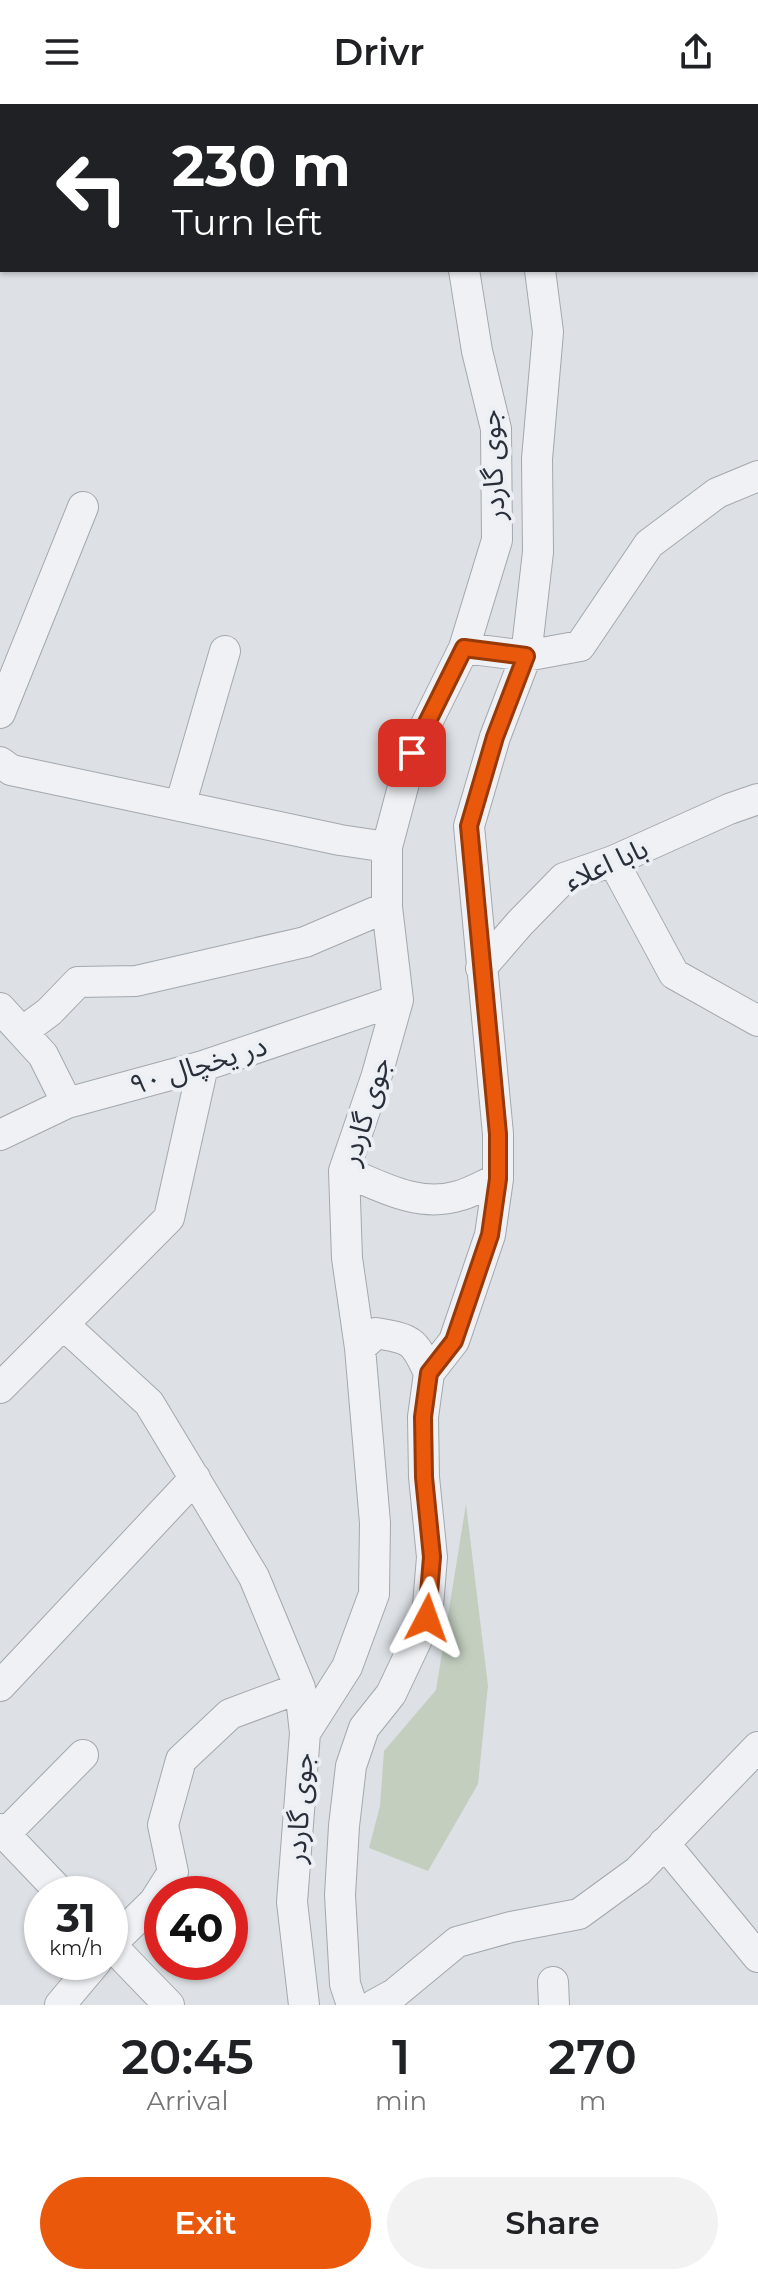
<!DOCTYPE html>
<html lang="en">
<head>
<meta charset="utf-8">
<style>
	:root { --surface:#fff; --page:#f2f2f2; --text:#202124; --muted:#757577; --accent:#ea580c }
	body { margin:0; font-family:Montserrat,"Noto Sans Arabic",sans-serif; background:var(--page); color:var(--text); height:100vh; display:flex; flex-direction:column; font-size:30px; white-space:nowrap }
	* { box-sizing:border-box; margin:0 }
	p { font-size:26px; color:var(--muted) }
	.icon { flex:none; width:44px; height:44px; fill:none; stroke:currentColor; stroke-width:2; stroke-linecap:round; stroke-linejoin:round }
	.map { position:relative; height:1901px; overflow:hidden }
	.side { display:flex; flex-direction:column; background:var(--surface); flex:1 }
	.side>* { flex:none }
	.banner { position:absolute; left:0px; top:0px; width:758px; height:168px; box-shadow:0 2px 6px #0004; background:#202124; color:#fff; overflow:hidden }
	.speed { position:absolute; left:24px; top:1772px; display:flex; gap:16px; font-size:40px; font-weight:700; text-align:center }
	.speed>* { display:grid; place-content:center; width:104px; height:104px; border-radius:50%; background:var(--surface); box-shadow:0 2px 6px #0004; line-height:1 }
	.speed small { font-size:20px; font-weight:400 }
	.speed .limit { border:12px solid #d22; background:#fff; color:#111 }
	.pin { position:absolute; display:grid; place-items:center; width:68px; height:68px; color:#fff; margin:-34px; border-radius:16px; box-shadow:0 4px 12px #0006 }
	.me { position:absolute; width:88px; margin:-44px; rotate:4deg; stroke-linejoin:round; filter:drop-shadow(0 0 6px #0008) }
	.turn { display:flex; align-items:center; gap:28px; height:168px; padding:0 40px; font-size:36px }
	.turn .icon { width:104px; height:104px; stroke-width:2.5 }
	.turn b { display:block; font-size:56px; line-height:68px }
	.eta { display:flex; justify-content:space-evenly; align-items:center; height:136px; text-align:center }
	.eta b { font-size:48px; font-weight:600; line-height:56px }
	.primary-button { display:flex; gap:16px; margin-top:auto; padding:16px 40px }
	.primary-button a { flex:1; height:92px; border-radius:48px; background:var(--accent); color:#fff; font-size:32px; font-weight:600; line-height:92px; text-align:center }
	.primary-button a+a { background:var(--page); color:var(--text) }
	header { display:flex; justify-content:space-between; align-items:center; height:104px; padding:0 40px; background:var(--surface); font-size:36px; font-weight:600 }
	.map>svg:first-child { display:block }
	.green { fill:#c3cebf }
	.lines { fill:none; stroke-linecap:round; stroke-linejoin:round }
	.minor-casing { stroke:#a3a8ae; stroke-width:32 }
	.minor { stroke:#eff1f4; stroke-width:30 }
	.route-casing { stroke:#983908; stroke-width:20 }
	.route { stroke:#ea580c; stroke-width:14 }
	.labels { text-anchor:middle; dominant-baseline:central; stroke-width:8; stroke-linejoin:round; paint-order:stroke }
	.street-label { font-size:28px; fill:#282f3a; stroke:#eceff3 }
</style>
</head>
<body>
<header><svg class="icon" aria-label="menu" viewBox="0 0 24 24"><path d="M4 6h16M4 12h16M4 18h16"/></svg>Drivr<svg class="icon" aria-label="share" viewBox="0 0 24 24"><path d="M12 15V3M7 8l5-5 5 5M5 13v7h14v-7"/></svg></header>
<div class="map">
<svg width="758" height="1901" viewBox="0 0 758 1901">
	<rect width="100%" height="100%" fill="#dde1e5"/>
	<path class="green" d="M466,1400L488,1582L478,1680L428,1767L369,1744L380,1702L384,1647L436,1586Z"/>
	<g class="lines">
		<defs>
			<path id="minor" d="M480,0V2
				M552,2L553,0
				M464,544L526,552L580,542L649,440L717,389L758,372
				M0,609L83,403
				M0,658L11,666L340,736L387,743
				M180,702L225,547
				M613,757L674,870L758,917
				M481,864L520,819L564,774L613,757L729,705L758,695
				M0,904L43,951L67,999
				M22,928L49,908L78,878L136,877L305,838L387,803
				M0,1031L67,999L203,962L398,896
				M344,1067C380,1082 418,1104 458,1092C471,1089 485,1080 498,1075
				M64,1221L149,1299L254,1473L300,1584L305,1629
				M360,1244L376,1229C412,1235 414,1236 429,1269
				M0,1284L169,1114L203,962
				M0,1582L195,1374
				M0,1725L62,1790
				M5,1730L83,1651
				M664,1739L758,1853
				M110,1840L169,1901
				M110,1841L154,1798L173,1768L163,1721L181,1656L230,1610L300,1584
				M553,1878L554,1901
				M60,1901L96,1858
				M304,1901L292,1798L305,1629L347,1563L374,1490L375,1419L360,1244L347,1154L344,1067L376,974L398,896L387,803V743L412,649L464,544L497,436L496,325L477,247L464,166
				M352,1901L345,1880L340,1791L344,1722L351,1662L364,1624L391,1590L427,1514L432,1453L424,1373L423,1313L429,1269L454,1237L490,1131L498,1075V1030L469,722L495,633L526,552L538,448L537,355L548,228L540,166
				M374,1901L394,1890L457,1838L511,1823L579,1810L638,1767L758,1643"/>
		</defs>
		<use href="#minor" class="minor-casing"/>
		<use href="#minor" class="minor"/>
	</g>
	<g class="lines">
		<defs>
			<path id="route" d="M412,649L464,544L526,552L495,633L469,722L498,1030V1075L490,1131L454,1237L429,1269L423,1313L424,1373L432,1453L427,1514"/>
		</defs>
		<use href="#route" class="route-casing"/>
		<use href="#route" class="route"/>
	</g>
	<g class="labels">
		<g class="street-label">
			<text transform="translate(492 361) rotate(-93)">جوی گاردر</text>
			<text transform="translate(606 760) rotate(-24)">بابا اعلاء</text>
			<text transform="translate(198 961) rotate(-17)">در یخچال ۹۰</text>
			<text transform="translate(365 1007) rotate(-73)">جوی گاردر</text>
			<text transform="translate(299 1704) rotate(-86)">جوی گاردر</text>
		</g>
	</g>
</svg>
<div class="speed"><div>31<small>km/h</small></div><div class="limit">40</div></div>
<div class="pin" style="left:412px;top:649px;background:#d93025"><svg class="icon" aria-label="arrive" viewBox="0 0 24 24"><path d="M6 21V4h12l-3 4 3 4H6"/></svg></div>
<svg class="me" style="left:427px;top:1514px" viewBox="-20 -20 40 40"><path d="M0-17L14 15 0 8-14 15z" fill="#ea580c" stroke="#fff" stroke-width="4"/></svg>
<div class="banner">
<div class="turn"><svg class="icon" aria-label="left" viewBox="0 0 24 24"><path d="M17 20v-9H6M10 6l-5 5 5 5"/></svg><div><b>230 m</b>Turn left</div></div>
</div>
</div>
<section class="side">
<div class="eta">
<div><b>20:45</b><p>Arrival</p></div>
<div><b>1</b><p>min</p></div>
<div><b>270</b><p>m</p></div>
</div>
<div class="primary-button"><a>Exit</a><a>Share</a></div>
</section>
</body>
</html>
